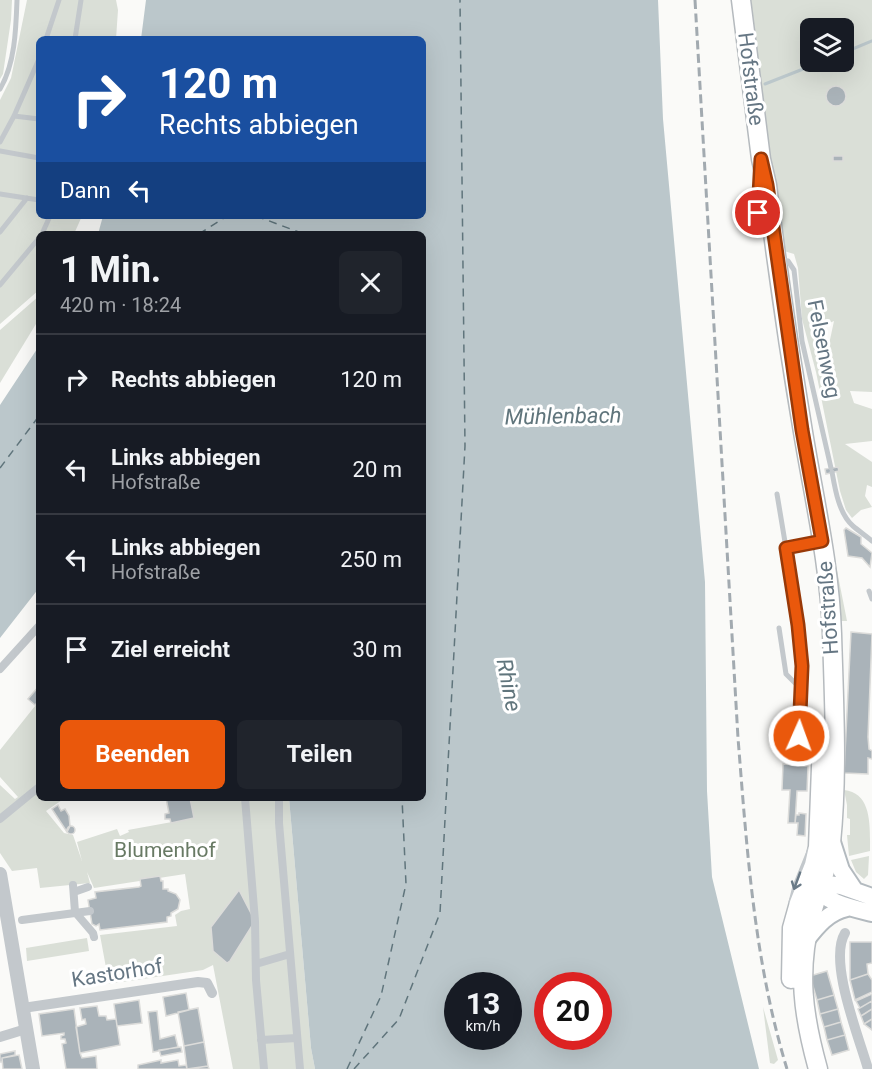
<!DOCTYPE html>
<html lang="de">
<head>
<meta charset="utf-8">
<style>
	:root { --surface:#171b24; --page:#20242c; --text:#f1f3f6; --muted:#9ea1a6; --line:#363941; --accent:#ea580c }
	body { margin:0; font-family:Roboto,sans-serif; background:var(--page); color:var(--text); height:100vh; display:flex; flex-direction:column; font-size:22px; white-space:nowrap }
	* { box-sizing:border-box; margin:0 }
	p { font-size:20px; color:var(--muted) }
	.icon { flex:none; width:33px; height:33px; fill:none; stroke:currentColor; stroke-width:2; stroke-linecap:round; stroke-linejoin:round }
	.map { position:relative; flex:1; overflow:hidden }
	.sheet { position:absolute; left:36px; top:231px; width:390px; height:570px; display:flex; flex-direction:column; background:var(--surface); border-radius:9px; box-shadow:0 6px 24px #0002 }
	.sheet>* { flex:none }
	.guide { position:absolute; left:36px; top:36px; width:390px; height:183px; border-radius:9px; box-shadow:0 6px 24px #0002; background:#1a4fa0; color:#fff; overflow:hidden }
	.fabs { position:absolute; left:800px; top:18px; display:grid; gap:12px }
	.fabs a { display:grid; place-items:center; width:54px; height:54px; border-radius:9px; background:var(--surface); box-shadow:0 6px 24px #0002; font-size:30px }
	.speed { position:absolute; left:444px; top:972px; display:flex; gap:12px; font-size:30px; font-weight:700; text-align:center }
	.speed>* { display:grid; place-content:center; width:78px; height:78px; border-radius:50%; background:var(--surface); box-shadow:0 6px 24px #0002; line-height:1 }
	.speed small { font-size:15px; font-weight:400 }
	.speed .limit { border:9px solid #d22; background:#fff; color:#111 }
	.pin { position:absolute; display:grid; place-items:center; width:51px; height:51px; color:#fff; margin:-26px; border:3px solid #fff; border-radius:50%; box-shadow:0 2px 6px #0007 }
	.me { position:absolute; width:66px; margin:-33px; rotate:2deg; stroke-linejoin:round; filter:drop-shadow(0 0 4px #0008) }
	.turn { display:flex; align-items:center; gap:21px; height:126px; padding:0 24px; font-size:27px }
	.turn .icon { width:78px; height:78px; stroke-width:2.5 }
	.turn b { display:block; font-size:42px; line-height:51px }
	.then { display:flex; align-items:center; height:57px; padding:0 24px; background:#0003; gap:12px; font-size:22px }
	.round { display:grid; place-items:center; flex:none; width:63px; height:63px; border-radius:9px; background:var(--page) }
	.overview { display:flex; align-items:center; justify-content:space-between; height:102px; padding:0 24px }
	h1 { font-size:36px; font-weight:700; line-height:45px }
	.primary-button { display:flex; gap:12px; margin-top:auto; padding:12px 24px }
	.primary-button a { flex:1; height:69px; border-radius:9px; background:var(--accent); color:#fff; font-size:24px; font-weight:700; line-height:69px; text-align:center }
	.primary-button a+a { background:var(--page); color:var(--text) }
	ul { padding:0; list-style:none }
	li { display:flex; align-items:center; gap:18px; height:90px; padding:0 24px; border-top:2px solid var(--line) }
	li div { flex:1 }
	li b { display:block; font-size:22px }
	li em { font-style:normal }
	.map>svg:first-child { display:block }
	.green { fill:#dadfd7; fill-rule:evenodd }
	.water { fill:#bbc7cb; fill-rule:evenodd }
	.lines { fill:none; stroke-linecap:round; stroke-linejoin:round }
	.stream { stroke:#bbc7cb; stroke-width:3 }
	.ferry { stroke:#60757c; stroke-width:1.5; stroke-dasharray:8 6; stroke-linecap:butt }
	.building { fill:#aab3b9; stroke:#dcdcda; stroke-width:1.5 }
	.secondary-casing { stroke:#b3babf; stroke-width:20 }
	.primary-casing { stroke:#b5babe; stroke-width:21 }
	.service { stroke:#c3c8cc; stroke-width:5 }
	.pedestrian { stroke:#c3c8cc; stroke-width:8 }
	.minor { stroke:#c3c8cc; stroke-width:10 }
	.tertiary { stroke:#c3c8cc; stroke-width:14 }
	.secondary { stroke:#fff; stroke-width:16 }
	.primary { stroke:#fff; stroke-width:18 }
	.rail { stroke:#a2aab0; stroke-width:3; stroke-dasharray:9 4.5; stroke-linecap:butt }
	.oneway { stroke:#6a7a87 }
	.route-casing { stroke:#983908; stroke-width:15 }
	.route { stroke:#ea580c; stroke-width:10 }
	.labels { text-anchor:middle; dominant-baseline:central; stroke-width:6; stroke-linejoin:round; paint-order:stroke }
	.street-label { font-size:21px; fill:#657683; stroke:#fff }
	.park-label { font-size:21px; fill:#687a64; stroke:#fff }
	.water-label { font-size:22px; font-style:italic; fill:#60757c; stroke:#fff }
</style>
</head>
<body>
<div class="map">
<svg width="872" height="1069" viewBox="0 0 872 1069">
	<rect width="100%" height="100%" fill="#fafaf8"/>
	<path class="green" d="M0,0H12L11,20L3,74L0,79Z
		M27,0H116L118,10L116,39H39V216H82L74,234H39V290L0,324V100L11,78Z
		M751,0H872V392L850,391L854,403L872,409V441L845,444L872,462V487L867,485L865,496L872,507L861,510L852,518L846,510L840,491L816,372L802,319L798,268L794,254L784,251L781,242ZM810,28H843V62H810ZM834,321L828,349L818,355V328Z
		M39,296V319L0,383V330Z
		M825,510L847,621H837Z
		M39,701V798H65L46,811L64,833L73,835L82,861L77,842L117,829L120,836L129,832L128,830L194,818L190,798H289L311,1048L315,1069H233L213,965L203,970L109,984L100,935L177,926L175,915L181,911L190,909L185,874L94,888L87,872L90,883L40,888L37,868L12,871L0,853V785L15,799L18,797L0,777V750Z
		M844,790C872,793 870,825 870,851L849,856L847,835H850V819L847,818V805Z
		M869,856L868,875L864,879L856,872L851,860Z
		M87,938L89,951L27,961L26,948Z
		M763,1007L778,1060L774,1064L770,1063Z"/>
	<path class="water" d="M146,0H658L663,119L705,582L707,791L712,877L759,1069H315L311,1048L289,798H423V234H98L103,216H423V39H141ZM458,986H508V1036H458ZM548,986H598V1036H548Z
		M39,346V588L0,638V405Z"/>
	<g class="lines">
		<path class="stream" d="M843,53L872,41
			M765,84L821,62"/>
		<path class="ferry" d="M256,216L304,234
			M199,234L227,216
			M0,468L39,416
			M347,1069L381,996L406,884L402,798
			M354,1069L399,1019L440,913L465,446L460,0"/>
	</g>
	<path class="building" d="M826 96a10 10 0 1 1 20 0a10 10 0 1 1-20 0Z
		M833,156H843V161H833Z
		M838,467L839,471L826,474L825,469Z
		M846,528L861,537V544L872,553L870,567L862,558L848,556L844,530Z
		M851,632L872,634L868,737L869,749L872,751V759L868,758V774L844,773Z
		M39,686V701L35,705L28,699Z
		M783,764L808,766L807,791H797L795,823H788L790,790H782Z
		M166,798H190L194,818L171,823L170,819H165V814L169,813Z
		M58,805L61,811L65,809L69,816L70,826L67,832L52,809Z
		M799,813L806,814L805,836L797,835L798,823H795L796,815H799Z
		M67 830a4 4 0 1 1 8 0a4 4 0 1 1-8 0Z
		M160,876L161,881H163V889H168V891L176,894L180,900L178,909L171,913V916L167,917V922L100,930L99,924L96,926L92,924L88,900L96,898L95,892L139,887L141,886L140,879Z
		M239,890L255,921L230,961L227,963L213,951L211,927Z
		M850,942H872V963L867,964L868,974L850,980Z
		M827,971L834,995L817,1000L810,976Z
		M868,974L872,980V992L855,1000L850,980Z
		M186,993L189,1010L166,1016L163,997Z
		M872,994V1001L860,1008L856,1001Z
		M834,995L838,1009L820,1014L817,1000Z
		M139,1000L142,1023L117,1026L114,1004Z
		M872,1001V1009L861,1016L858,1009Z
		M97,1006L99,1016H106L107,1020L116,1019L120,1045L80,1053L76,1027L86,1024L85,1019L82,1020L80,1008Z
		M198,1008L204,1042L184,1046L178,1012Z
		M74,1009L80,1053L82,1058L96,1056L97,1069H66L62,1044L66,1043L65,1039H61V1036L64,1035V1033L42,1036L39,1014Z
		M838,1009L841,1022L824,1027L820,1014Z
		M872,1009V1019L864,1024L861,1016Z
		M157,1011L160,1039L175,1035L178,1047L153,1052L148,1012Z
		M872,1019V1030L864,1024Z
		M841,1022L845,1035L827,1040L824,1027Z
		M845,1035L849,1050L832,1055L827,1040Z
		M204,1042L208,1066L187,1069L184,1046Z
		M181,1047L182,1052L161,1056L159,1050Z
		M15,1051V1055L2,1058V1062H0V1054Z
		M19,1055L22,1069H3L2,1058Z
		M161,1060V1063L178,1060L179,1066L186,1065L187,1069H138V1065Z
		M208,1066L209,1069H189Z"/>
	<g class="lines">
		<defs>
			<path id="secondary" d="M831,839L841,870L855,891
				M808,881L841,886L872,897
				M810,883C827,903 847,907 872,913
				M806,940C817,926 828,912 847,908"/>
			<path id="primary" d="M741,0L761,159L767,185C777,268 789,350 803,432C814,499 830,566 832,634C834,703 838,774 831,843C828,869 817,892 811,917C797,972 803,1015 818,1069
				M791,979L792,928L799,903L814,865L818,847L822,741"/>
		</defs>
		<use href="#secondary" class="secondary-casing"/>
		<use href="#primary" class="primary-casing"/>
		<path class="service" d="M46,39L59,0
			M75,39L81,0
			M0,89C15,64 16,29 17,0
			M14,116L39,119
			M0,142L14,116L39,59
			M0,151L39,158
			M0,194L39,200
			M0,232L27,198
			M42,234L50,216
			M782,260L788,261L794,270L802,341L831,468
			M0,285L39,238
			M832,472C835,489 839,514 853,526C859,531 866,536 872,541
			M777,494L786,548
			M818,542L786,548L798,625L802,666L799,736L818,749
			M869,591L872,599
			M779,628L786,674L801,689
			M791,902L795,886L810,849"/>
		<path class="pedestrian" d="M0,669L39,626
			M245,798L255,921L256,980L264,1069
			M279,798V823L300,1069
			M0,819L39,787
			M73,885L75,912L93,933L94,937
			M74,892L88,887
			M22,920L90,911
			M256,964L290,954
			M261,1040L297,1038"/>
		<path class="minor" d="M845,933C828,961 859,1037 868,1069
			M23,1008L198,982L207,983L212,993
			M0,1037L26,1029"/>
		<path class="tertiary" d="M0,874L33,1069"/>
		<use href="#secondary" class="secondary"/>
		<use href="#primary" class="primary"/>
		<path class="rail" d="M695,0L738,738C747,850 754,961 787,1069"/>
	</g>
	<defs><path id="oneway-shaft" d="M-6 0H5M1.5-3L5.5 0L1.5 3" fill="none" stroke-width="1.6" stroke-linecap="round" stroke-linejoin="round" transform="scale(1.5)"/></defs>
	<use class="oneway" href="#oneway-shaft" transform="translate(797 881) rotate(110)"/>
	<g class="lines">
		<defs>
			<path id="route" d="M758,213L761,159L767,185L802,430L822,541L786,548L798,625L802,666L799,736"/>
		</defs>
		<use href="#route" class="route-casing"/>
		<use href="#route" class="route"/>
	</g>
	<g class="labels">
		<g class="street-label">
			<text transform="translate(751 79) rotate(83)">Hofstraße</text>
			<text transform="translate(824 349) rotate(79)">Felsenweg</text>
			<text transform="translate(828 608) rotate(-94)">Hofstraße</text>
			<text transform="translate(117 973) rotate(-9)">Kastorhof</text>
		</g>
		<g class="park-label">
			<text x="165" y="850">Blumenhof</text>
		</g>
		<g class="water-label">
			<text transform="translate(563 416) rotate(-1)">Mühlenbach</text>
			<text transform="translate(509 685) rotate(79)">Rhine</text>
		</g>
	</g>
</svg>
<div class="fabs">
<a><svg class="icon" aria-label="layers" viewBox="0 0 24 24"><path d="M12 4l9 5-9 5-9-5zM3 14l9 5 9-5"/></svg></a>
</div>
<div class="speed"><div>13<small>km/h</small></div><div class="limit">20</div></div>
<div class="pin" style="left:758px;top:213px;background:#d93025"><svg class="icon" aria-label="arrive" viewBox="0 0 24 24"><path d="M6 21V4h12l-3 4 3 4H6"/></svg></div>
<svg class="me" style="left:799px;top:736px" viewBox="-20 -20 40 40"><circle r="17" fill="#ea580c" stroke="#fff" stroke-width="3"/><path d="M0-11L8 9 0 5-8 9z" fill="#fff"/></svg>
<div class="guide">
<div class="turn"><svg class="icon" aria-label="right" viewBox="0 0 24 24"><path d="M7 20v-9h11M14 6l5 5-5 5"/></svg><div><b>120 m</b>Rechts abbiegen</div></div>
<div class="then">Dann<svg class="icon" aria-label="left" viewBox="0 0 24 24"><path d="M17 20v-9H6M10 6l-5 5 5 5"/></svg></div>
</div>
<section class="sheet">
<div class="overview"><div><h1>1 Min.</h1><p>420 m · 18:24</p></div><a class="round"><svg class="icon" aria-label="close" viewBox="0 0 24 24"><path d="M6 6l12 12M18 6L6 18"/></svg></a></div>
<ul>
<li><svg class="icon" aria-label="right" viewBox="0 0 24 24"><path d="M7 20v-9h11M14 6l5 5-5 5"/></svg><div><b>Rechts abbiegen</b></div><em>120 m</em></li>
<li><svg class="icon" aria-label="left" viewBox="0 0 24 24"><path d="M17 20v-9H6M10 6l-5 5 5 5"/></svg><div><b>Links abbiegen</b><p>Hofstraße</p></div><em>20 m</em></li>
<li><svg class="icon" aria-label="left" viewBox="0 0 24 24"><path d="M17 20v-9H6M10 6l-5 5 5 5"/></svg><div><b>Links abbiegen</b><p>Hofstraße</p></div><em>250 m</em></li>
<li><svg class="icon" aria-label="arrive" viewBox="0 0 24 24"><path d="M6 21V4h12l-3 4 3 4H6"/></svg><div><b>Ziel erreicht</b></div><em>30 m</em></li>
</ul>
<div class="primary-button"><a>Beenden</a><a>Teilen</a></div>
</section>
</div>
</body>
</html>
